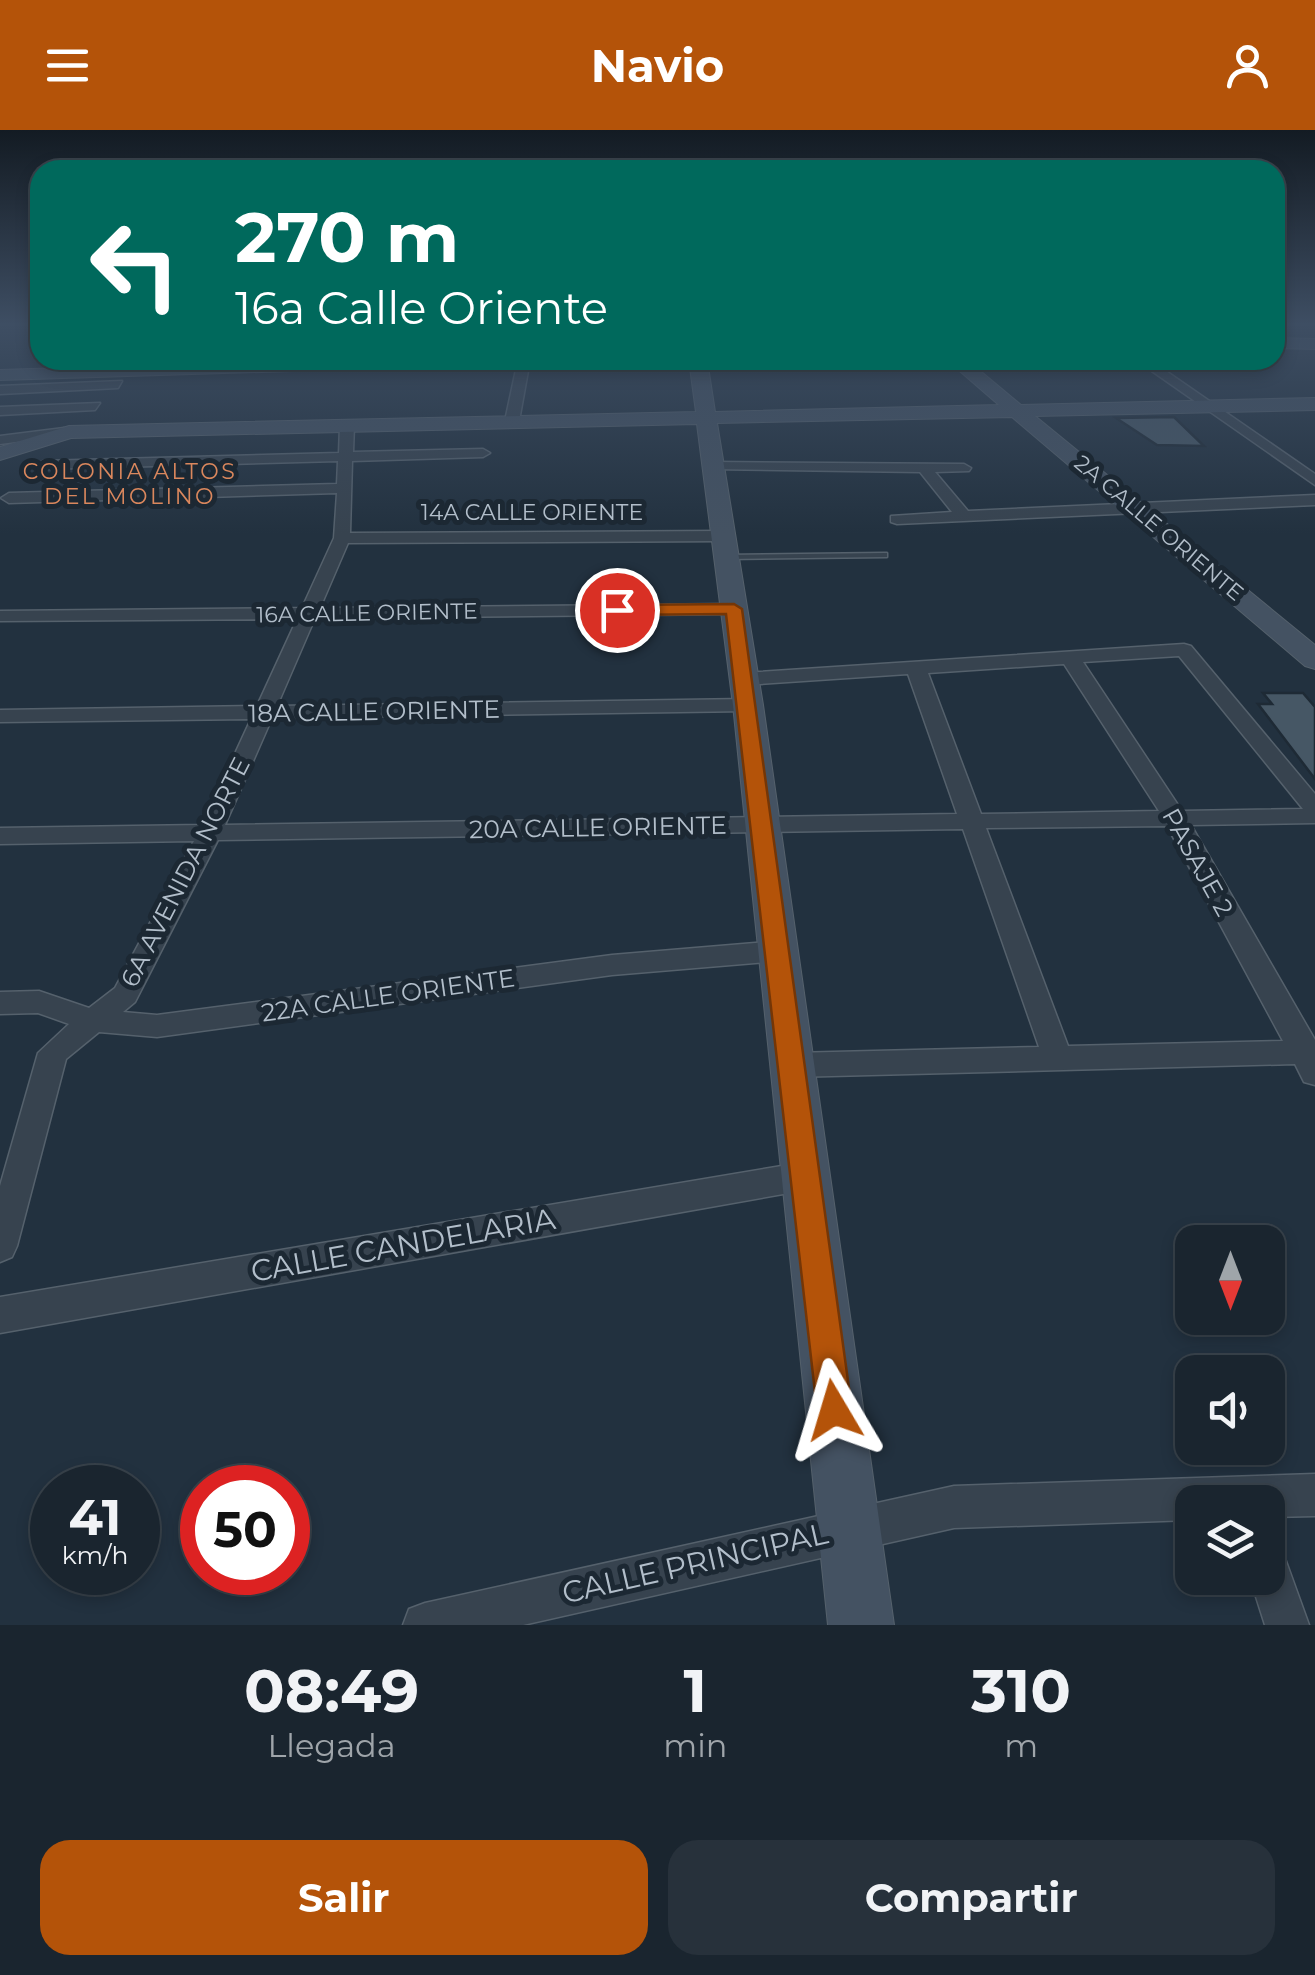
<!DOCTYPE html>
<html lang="es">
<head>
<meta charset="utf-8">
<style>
	:root { --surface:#1a252f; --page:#27313b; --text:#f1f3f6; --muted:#9fa5aa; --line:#38424b; --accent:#b45309 }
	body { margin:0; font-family:Montserrat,sans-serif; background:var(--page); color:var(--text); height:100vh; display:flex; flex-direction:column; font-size:38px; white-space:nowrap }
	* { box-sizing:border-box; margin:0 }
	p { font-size:32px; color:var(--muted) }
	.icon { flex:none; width:55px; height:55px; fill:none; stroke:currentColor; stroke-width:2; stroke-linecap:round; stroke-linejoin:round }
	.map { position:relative; height:1495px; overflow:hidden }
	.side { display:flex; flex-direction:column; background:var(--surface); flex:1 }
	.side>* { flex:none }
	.banner { position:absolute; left:30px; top:30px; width:1255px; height:210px; border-radius:30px; box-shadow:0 5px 15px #0003,0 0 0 2px var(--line); background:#00695c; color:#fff; overflow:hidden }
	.needle { width:65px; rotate:180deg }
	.controls { position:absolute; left:1175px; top:1095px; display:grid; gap:20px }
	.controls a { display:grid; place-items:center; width:110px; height:110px; border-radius:20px; background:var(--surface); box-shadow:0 5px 15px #0003,0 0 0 2px var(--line); font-size:50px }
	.speed { position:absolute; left:30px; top:1335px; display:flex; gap:20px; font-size:50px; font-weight:700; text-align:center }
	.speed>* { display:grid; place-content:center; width:130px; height:130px; border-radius:50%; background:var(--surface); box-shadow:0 5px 15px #0003,0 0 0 2px var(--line); line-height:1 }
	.speed small { font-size:25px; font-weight:400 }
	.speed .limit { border:15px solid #d22; background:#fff; color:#111 }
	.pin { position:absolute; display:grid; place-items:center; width:85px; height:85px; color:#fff; margin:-42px; border:5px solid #fff; border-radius:50%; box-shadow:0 2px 10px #0007 }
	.me { position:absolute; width:110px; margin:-55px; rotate:353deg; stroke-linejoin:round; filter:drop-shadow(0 0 8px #0008) }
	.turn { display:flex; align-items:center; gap:35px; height:210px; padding:0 40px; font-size:45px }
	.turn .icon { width:130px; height:130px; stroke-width:2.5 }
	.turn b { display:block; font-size:70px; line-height:85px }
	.eta { display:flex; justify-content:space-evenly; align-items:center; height:170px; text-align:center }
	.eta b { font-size:60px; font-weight:700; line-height:70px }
	.cta { display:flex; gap:20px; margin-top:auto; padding:20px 40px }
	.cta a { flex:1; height:115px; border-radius:30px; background:var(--accent); color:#fff; font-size:40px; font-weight:700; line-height:115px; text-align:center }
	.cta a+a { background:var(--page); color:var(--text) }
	header { display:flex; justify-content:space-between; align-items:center; height:130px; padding:0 40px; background:var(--accent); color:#fff; font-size:45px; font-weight:700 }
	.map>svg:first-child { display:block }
	.building { fill:#465765; stroke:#1e2a35; stroke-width:2.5 }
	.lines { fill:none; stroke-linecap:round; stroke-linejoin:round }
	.lane-casing { stroke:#55616c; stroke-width:3 }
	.street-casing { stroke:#55616c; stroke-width:3 }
	.secondary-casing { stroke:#55616c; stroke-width:2 }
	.lane { fill:#37434f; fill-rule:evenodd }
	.street { fill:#37434f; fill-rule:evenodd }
	.secondary { fill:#445262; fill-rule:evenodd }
	.route { fill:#b45309; stroke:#753606; stroke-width:2.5 }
	.labels { text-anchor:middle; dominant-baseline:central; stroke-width:10; stroke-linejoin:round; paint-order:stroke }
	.far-neighbourhood-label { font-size:22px; letter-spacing:2.5px; fill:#da875d; stroke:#1c2833 }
	.far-street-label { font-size:22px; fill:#b2beca; stroke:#1c2833 }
	.street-label { font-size:25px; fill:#b2beca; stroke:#1c2833 }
	.near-street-label { font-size:30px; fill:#b2beca; stroke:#1c2833 }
</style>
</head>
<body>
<header><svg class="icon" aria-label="menu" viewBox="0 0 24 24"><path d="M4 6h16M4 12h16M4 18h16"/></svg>Navio<svg class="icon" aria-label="person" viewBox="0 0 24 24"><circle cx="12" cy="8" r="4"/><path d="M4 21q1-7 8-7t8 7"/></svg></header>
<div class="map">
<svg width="1315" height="1495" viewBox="0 0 1315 1495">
	<rect width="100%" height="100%" fill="#22313f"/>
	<path class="building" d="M1174,287L1204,316L1157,315L1116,288Z
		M1263,563H1303L1315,577V649L1258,574H1272Z"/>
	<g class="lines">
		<defs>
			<path id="lane" d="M884,423H887V427L726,429L722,427L726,425Z"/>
			<path id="street" d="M518,230H530L519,291L512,295L505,291Z
				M1136,230H1150L1315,344V355Z
				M122,251L118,258L0,264V256Z
				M100,273L95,280L0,285V277Z
				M347,291L354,295L353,322L483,319L490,323L483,327L352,331L350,403L722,401L730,406L722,411L348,413L320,478L734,474L743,479L734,484L315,488L277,576L748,569L758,575L748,581L272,588L225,695L957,684L908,544L744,555L734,549L744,543L1184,514L1191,516L1315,664V693L1191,695L1315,910V955L1304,952L1295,934L792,947L781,943L777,935L781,927L792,923L1039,917L963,699L218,710L135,872L123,882L157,885L612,825L778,811L788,814L791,821L788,828L778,831L612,845L157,907L99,902L66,929L17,1116L12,1127L0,1132V1056L38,923L69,894L38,883L0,884V862L39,861L89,878L115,858L194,711L0,714V698L202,695L251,589L0,592V580L257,576L297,489L0,491V481L302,478L334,408L337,363L9,373L1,368L9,363L337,354L338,331L43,339L36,335L43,331L339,323L340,295ZM1179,526L1303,679L1182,681L1083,532ZM1064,534L1159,681L981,684L928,543ZM1167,696L1283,911L1068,916L986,698Z
				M64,298L71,302L69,305L0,314V306Z
				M713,332L964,334L971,338L969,341L935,342L968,381L1315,365V375L897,394L891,392V386L952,382L920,342L708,339V333Z
				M806,1032L818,1036L822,1046L818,1056L806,1060L0,1203V1167Z
				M1315,1344V1386L1268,1387V1372H1192V1390L954,1398L523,1495H403L409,1479L425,1473L954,1356Z
				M1268,1417L1283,1423L1309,1495H1265L1250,1448H1268Z"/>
			<path id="secondary" d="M1275,208L1315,209V219L1275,218Z
				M316,230H495L486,235L0,250V240Z
				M689,230H707L715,282L999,275L947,230H967L1021,275L1315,268V280L1035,286L1315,515V539L1305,536L1012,287L717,293L763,575L894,1495H828L733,575L697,294L71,308L0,330V317L69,296L696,282Z"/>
		</defs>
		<use href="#lane" class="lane-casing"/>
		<use href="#street" class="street-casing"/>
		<use href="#secondary" class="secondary-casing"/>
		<use href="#lane" class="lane"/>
		<use href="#street" class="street"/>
		<use href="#secondary" class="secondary"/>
	</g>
	<linearGradient id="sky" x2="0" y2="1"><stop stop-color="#131b23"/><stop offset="0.48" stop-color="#3e4e63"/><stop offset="1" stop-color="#3e4e63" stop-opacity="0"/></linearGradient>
	<rect width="1315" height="404" fill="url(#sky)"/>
	<path class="route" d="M734,474L742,479L852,1280L847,1293L834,1298L822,1293L817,1280L726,484L617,485L609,480L617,475Z"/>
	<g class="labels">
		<g class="far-neighbourhood-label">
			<text x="130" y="341">COLONIA ALTOS<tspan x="130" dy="25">DEL MOLINO</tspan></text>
		</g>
		<g class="far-street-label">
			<text x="532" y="382">14A CALLE ORIENTE</text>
			<text transform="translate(1159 398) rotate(40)">2A CALLE ORIENTE</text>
			<text transform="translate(367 483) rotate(-1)">16A CALLE ORIENTE</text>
		</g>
		<g class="street-label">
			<text transform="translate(374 581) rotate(-1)">18A CALLE ORIENTE</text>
			<text transform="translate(598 697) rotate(-1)">20A CALLE ORIENTE</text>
			<text transform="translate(1198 732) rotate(61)">PASAJE 2</text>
			<text transform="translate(185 742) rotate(-63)">6A AVENIDA NORTE</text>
			<text transform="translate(388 865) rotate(-8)">22A CALLE ORIENTE</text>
		</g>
		<g class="near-street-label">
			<text transform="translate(403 1115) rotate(-10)">CALLE CANDELARIA</text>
			<text transform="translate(695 1433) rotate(-13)">CALLE PRINCIPAL</text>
		</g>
	</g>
</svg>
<div class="controls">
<a><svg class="needle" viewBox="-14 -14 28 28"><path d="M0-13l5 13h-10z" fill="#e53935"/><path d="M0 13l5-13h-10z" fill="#9fa5aa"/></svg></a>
<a><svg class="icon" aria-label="sound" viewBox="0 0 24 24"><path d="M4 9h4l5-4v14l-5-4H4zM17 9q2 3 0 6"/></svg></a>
<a><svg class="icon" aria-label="layers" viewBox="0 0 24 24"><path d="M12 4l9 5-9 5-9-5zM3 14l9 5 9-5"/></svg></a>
</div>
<div class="speed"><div>41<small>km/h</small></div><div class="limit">50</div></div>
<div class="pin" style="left:617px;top:480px;background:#d93025"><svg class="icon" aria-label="arrive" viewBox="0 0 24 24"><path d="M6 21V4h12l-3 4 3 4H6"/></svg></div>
<svg class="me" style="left:834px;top:1280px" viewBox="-20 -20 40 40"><path d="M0-17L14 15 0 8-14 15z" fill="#b45309" stroke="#fff" stroke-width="4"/></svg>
<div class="banner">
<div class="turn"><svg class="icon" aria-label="left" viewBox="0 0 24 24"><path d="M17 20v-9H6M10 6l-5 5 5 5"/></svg><div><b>270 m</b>16a Calle Oriente</div></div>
</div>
</div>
<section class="side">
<div class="eta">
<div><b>08:49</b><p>Llegada</p></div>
<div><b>1</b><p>min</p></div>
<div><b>310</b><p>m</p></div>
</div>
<div class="cta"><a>Salir</a><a>Compartir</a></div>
</section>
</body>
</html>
